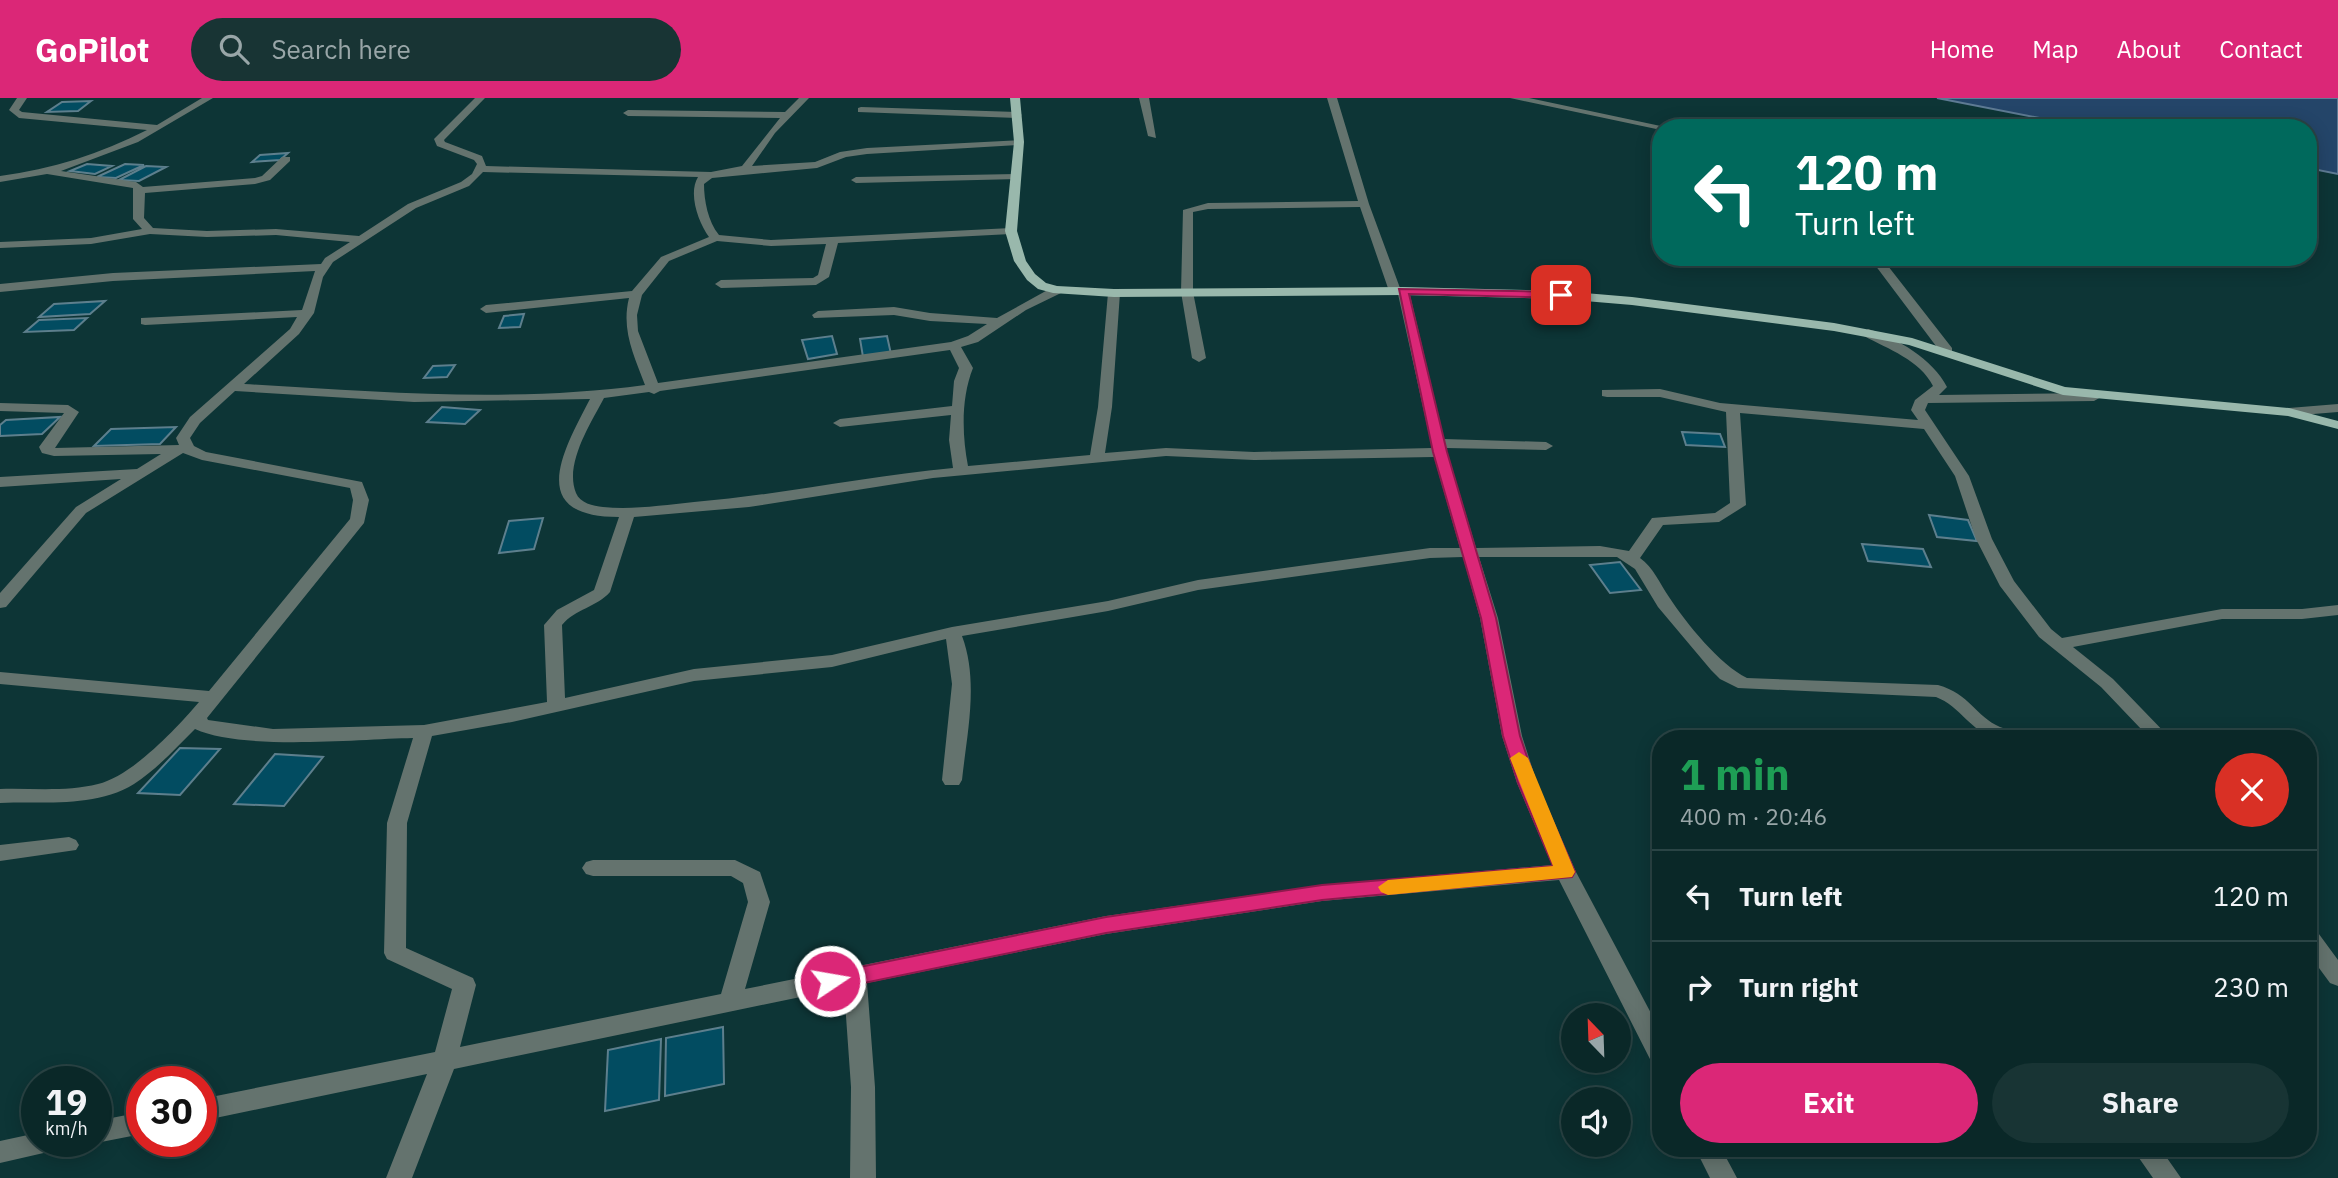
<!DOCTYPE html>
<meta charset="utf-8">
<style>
body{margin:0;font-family:"IBM Plex Sans",sans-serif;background:#183434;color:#f1f3f6;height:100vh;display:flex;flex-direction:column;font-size:26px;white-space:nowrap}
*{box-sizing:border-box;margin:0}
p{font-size:23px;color:#99a6a8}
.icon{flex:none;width:38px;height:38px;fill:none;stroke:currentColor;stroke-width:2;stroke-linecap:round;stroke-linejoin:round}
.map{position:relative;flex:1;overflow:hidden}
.drawer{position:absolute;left:1652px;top:632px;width:665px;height:427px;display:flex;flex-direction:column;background:#0a2828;border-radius:28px;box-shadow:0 4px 18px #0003,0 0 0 2px #2a4445}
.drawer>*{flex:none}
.banner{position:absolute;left:1652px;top:21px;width:665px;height:147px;border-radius:28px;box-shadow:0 4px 18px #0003,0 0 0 2px #2a4445;background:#00695c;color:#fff;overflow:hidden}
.needle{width:46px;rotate:337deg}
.fabs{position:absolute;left:1561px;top:905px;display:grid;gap:14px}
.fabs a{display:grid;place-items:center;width:70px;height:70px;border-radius:50%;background:#0a2828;box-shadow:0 4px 18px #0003,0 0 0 2px #2a4445;font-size:35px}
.speed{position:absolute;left:21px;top:968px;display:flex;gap:14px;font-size:35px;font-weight:700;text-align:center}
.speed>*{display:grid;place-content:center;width:91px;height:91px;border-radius:50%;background:#0a2828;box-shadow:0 4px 18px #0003,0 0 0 2px #2a4445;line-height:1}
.speed small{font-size:18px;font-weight:400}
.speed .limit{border:10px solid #d22;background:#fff;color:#111}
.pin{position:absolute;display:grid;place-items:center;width:60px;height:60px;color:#fff;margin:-30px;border-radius:14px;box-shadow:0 4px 10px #0006}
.me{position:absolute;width:77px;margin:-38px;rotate:78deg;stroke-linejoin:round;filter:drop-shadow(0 0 5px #0008)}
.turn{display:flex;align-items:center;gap:24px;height:147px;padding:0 28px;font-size:32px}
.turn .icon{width:91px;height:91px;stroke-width:2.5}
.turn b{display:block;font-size:49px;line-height:60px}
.round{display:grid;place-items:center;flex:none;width:74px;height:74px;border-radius:37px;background:#183434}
.summary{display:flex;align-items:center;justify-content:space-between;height:119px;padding:0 28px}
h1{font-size:42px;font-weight:700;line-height:52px;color:#1e9e55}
.primary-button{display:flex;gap:14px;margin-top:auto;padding:14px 28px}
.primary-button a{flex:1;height:80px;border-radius:42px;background:#db2777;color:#fff;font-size:28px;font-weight:700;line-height:80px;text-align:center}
.primary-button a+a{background:#183434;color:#f1f3f6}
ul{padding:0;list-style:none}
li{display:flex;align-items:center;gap:21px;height:91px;padding:0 28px;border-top:2px solid #2a4445}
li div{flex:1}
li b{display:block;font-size:26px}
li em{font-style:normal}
header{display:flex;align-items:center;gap:42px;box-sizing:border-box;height:98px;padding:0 35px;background:#db2777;color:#fff}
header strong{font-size:33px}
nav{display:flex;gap:38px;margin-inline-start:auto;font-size:24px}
.search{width:490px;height:63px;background:#183434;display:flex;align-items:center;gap:18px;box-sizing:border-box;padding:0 24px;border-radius:38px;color:#99a6a8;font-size:26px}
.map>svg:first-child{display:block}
.water{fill:#244569;stroke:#5e7b94;stroke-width:2}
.building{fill:#024c61;stroke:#5d7f8d;stroke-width:2}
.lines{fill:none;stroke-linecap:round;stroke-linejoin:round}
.minor{fill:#64736e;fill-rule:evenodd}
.major{fill:#99b8ac;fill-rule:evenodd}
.route{fill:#db2777;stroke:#8e194d;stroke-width:2}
.slow{fill:#f59e0b}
</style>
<header>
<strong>GoPilot</strong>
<div class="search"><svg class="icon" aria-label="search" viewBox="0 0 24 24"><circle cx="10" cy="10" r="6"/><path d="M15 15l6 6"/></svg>Search here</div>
<nav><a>Home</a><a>Map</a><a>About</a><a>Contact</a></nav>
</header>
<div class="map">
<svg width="2338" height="1080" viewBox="0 0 2338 1080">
<rect width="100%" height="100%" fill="#0d3536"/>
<path class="water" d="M1937,0H2338V76L2308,70V30H2091Z"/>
<path class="building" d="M91,3L78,13L47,14L62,4Z
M288,55L280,62L252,64L260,57Z
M87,66L112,68L95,76L70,73Z
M125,66L144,67L116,80L97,79Z
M146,68L166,69L139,83L119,82Z
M105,203L90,216L39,219L54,206Z
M524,216L520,229L499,230L504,218Z
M87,220L74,232L25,234L39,222Z
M832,238L837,256L808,261L802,242Z
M887,238L891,256L863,259L860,241Z
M455,267L447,279L424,280L433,268Z
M442,309L480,312L465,326L427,324Z
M60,319L42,336L0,338V327L6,322Z
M176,329L160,346L94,348L111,331Z
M1682,334L1720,336L1725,349L1686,347Z
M1929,417L1968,422L1977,443L1937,439Z
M543,420L534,451L499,455L509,423Z
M1862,446L1923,451L1931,469L1868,463Z
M1620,464L1641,492L1610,495L1590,467Z
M180,650L220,651L180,697L138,695Z
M275,656L323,659L284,708L234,706Z
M723,929L724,986L665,998L666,940Z
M661,941L659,1002L605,1013L608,952Z"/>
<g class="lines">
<path class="minor" d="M17,0H27L19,12L22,14L157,27L202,0H213L138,44L61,73L136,84L143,89L255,80L262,78L282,59H290V63L270,82L255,86L145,95L144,120L153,130L207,133L276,131L359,138L408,106L461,84L472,76L477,66L474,62L437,48L434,41L475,0H485L444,42L445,44L482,58L486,68L711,74L742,68L780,20L628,18L623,15L628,12L785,14L799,0H809L775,35L752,68L815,64L840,54L867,50L1022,42L1024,44L1019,47L867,56L846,59L817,70L712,80L704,86C704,102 708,124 719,137L771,142L1011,130L1017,133L1011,136L838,145L829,179L816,187L721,190L715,186L721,182L813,180L818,177L826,146L771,148L717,143L669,163L642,197L637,217L638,233L658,285L951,244L968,238L987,226L930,223L894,217L814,220L812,217L818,213L894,209L930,215L997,220L1053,189H1061V195L1026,212L978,244L961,249L973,270C961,300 962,337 968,368L1090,357L1098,309L1108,195L1114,191L1120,195L1112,309L1105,355L1166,350L1254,354L1432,350L1398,196L1389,193L1360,109L1208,111L1193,114V194L1206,260L1199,264L1192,260L1181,194L1183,112L1208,105L1358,103L1327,0H1337L1369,106L1400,190L1409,193L1444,341L1546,344L1553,348L1546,352L1446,350L1476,450L1600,448L1629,453L1652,420L1715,415L1730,405L1726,314L1660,299H1607L1602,298V292L1660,291L1720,305L1918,322L1911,312L1915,302L1933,288C1920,262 1888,251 1864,238L1862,235L1868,231C1897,240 1933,261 1947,289L1939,297L2094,295L2101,299L2094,303L1928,305L1925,312L1969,378L1992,441L2014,483L2051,531L2062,540L2222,511H2302L2338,507V517L2302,521H2222L2073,549L2113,581L2170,640H1996C1971,634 1960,608 1936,599L1738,590L1720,581L1711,572L1658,509L1635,471L1617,459H1479L1498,520L1522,638L1537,685L1576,774L1661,934V968L1652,965L1559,782L1322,803L1106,836L867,885L875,989L876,1080H850L851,989L844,890L454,971L412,1080H386L427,976L201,1023V1001L435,954L452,891L387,861L384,855L387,725L413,640C358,641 243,653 195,631C176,650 157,671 134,686C95,710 44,703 0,705V691C32,690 67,694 98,686C132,678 177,630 199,604L0,586V574L209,593L350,421L353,402L350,390L202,362L183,355L86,415L6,509L0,510V495L76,409L121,381L0,389V379L137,371L161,356L54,358L42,355L39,349L64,315L0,313V305L68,307L79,314L55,350L179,347L176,340L190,319L290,231L297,219L145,227L141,226V220L302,212L315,173L113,183L0,194V186L113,175L321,166L325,160L350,144L276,137L207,139L150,136L91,146L0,150V144L91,140L142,131L133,121V90L47,76L0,84V78C52,71 100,56 147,32L19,20L9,12ZM483,74L698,79C688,95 698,124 709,139L661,159L632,193L486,207L480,211L486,215L629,200C621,232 634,257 645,287C513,305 377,294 244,286L299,236L314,215L323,179L333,164L416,110L469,88ZM950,252L959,270L954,283L952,308L840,321L833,325L840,329L951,317L949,342L953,370C866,378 780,397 694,404C664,407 633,412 603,409C593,408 580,405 576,395C564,366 591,325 604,300L649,294L654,296L660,293ZM235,293L414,304L590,301C563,353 525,419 619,419L594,492L557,512L544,527L547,604L424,627L273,631L208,622L207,620L364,425L369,402L362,384L206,354L194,348L190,340L200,325ZM1740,315L1924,331L1955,378L1976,441L2000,488L2039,539L2101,589L2142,632C2111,632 2025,640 2000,629C1975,618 1970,596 1938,587L1747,580C1720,567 1686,525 1669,499C1660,486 1653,469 1640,460L1663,427L1719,424L1746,407ZM1166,358L1254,362L1434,359L1460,450H1430L1198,482L1108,503L952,529L832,557L694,571L565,600L562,527C575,511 597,509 610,494L634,419L749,409L933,380ZM1463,459L1480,520L1502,638L1517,685L1552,767L1322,787L1106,818L745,891L770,804L760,774L735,762H593L586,764L582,770L586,776L593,778H731L743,785L748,804L721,896L460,949L476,887L473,880L406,850L407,725L432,638L512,624L694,583L832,569L946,541L952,586L942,682L945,687H959L962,682C967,635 979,583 962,538L1108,513L1198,492L1430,460Z
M1139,0H1149L1156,40L1148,38Z
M1510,0H1529L1670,30L1661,32Z
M861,9L1017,14L1022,17L1017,20L858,14V10Z
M1016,76L1021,79L1020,81L856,85L851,82L856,79Z
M1869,159H1881L1952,250V256H1942Z
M2338,306V314L2289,318L2282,314L2289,310Z
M69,739L76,742L79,747L76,752L0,763V747Z
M2308,829L2316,832L2338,862V888L2330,885L2308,855Z
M142,1014V1036L96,1045L90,1043H96V1023Z
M37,1035V1043H65L61,1051L0,1065V1043Z
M1695,1050H1721L1737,1080H1710Z
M2132,1050H2160L2181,1080H2153Z"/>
<path class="major" d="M1010,0H1020L1024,44L1017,133L1026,163L1035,176L1046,185L1057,188L1114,191L1403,189L1561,193L1632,199L1834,225L1912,240L2065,289L2289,310L2338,323V331L2288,318L2063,297L1909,247L1834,233L1632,207L1561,201L1403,197L1114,199L1053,195L1038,191L1027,182L1014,163L1005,133L1014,44Z"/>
</g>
<path class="route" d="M1399,191L1561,194L1567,197L1561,200L1409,196L1447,354L1496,520L1520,638L1536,685L1575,774L1572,779L1322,802L1106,835L830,892L822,889L819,883L822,877L830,875L1106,819L1322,787L1553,768L1518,685L1503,638L1481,520L1433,354Z"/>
<path class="slow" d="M1519,654L1528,660L1575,774L1572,779L1388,797L1381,794L1378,789L1388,782L1553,768L1510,660Z"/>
</svg>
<div class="fabs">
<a><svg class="needle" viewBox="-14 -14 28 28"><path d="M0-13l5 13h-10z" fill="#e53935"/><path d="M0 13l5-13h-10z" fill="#99a6a8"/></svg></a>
<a><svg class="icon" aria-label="sound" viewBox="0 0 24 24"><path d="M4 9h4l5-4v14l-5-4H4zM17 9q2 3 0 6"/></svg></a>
</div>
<div class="speed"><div>19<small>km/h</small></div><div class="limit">30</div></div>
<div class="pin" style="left:1561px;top:197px;background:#d93025"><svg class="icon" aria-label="arrive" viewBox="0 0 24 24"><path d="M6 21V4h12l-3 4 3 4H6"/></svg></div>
<svg class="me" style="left:830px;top:883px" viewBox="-20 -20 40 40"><circle r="17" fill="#db2777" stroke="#fff" stroke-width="3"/><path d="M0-11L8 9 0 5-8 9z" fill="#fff"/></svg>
<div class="banner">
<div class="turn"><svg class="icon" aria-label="left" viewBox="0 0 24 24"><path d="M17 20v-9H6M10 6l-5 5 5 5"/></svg><div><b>120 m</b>Turn left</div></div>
</div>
<section class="drawer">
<div class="summary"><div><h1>1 min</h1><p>400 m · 20:46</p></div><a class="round" style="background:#d93025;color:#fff"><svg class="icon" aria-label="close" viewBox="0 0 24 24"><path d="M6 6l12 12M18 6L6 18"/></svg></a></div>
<ul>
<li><svg class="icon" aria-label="left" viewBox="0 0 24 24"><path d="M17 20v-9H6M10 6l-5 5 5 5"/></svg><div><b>Turn left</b></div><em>120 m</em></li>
<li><svg class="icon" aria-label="right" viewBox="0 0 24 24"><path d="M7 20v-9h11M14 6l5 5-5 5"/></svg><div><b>Turn right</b></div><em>230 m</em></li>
</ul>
<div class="primary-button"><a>Exit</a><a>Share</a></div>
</section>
</div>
